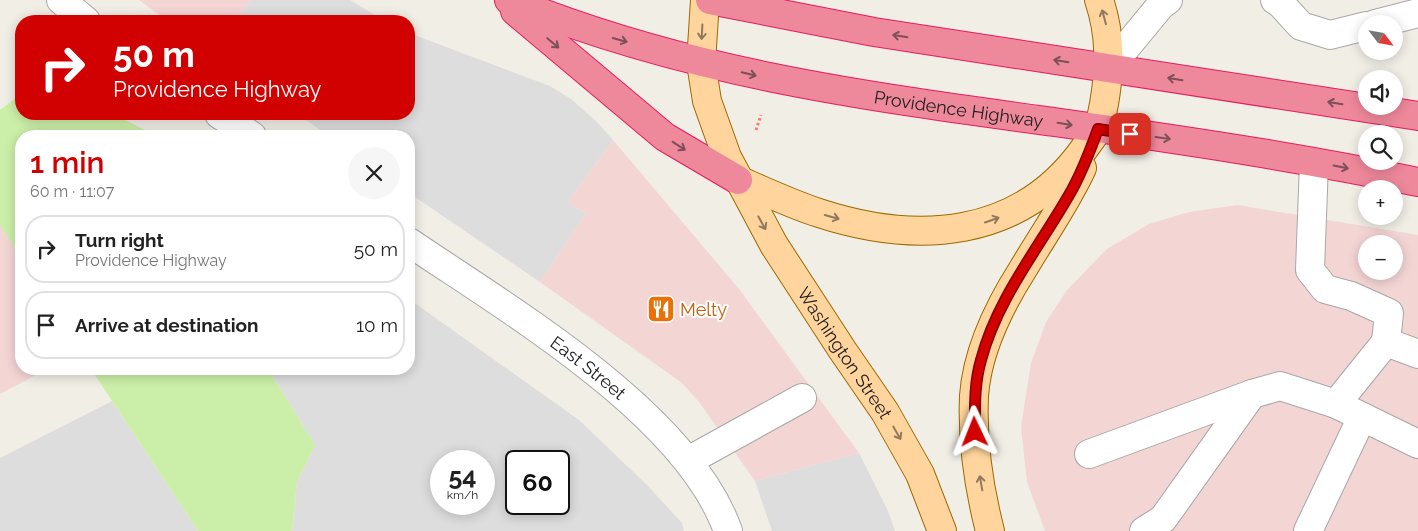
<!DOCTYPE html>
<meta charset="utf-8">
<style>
body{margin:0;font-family:Raleway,sans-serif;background:#f6f6f6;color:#222;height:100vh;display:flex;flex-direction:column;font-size:19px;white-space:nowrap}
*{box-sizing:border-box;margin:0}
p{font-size:16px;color:#767676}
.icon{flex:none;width:28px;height:28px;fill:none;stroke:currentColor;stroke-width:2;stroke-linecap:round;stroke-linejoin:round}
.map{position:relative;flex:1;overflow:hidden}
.sheet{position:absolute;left:15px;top:130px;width:400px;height:245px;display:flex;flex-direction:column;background:#fff;border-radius:20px;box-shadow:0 2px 12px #0003}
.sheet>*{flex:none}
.hud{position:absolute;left:15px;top:15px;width:400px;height:105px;border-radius:20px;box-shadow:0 2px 12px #0003;background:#d00100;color:#fff;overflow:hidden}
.needle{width:32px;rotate:121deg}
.fabs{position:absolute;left:1358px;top:15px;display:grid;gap:10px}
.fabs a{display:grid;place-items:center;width:45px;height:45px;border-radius:50%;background:#fff;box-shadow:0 2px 12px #0003;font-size:25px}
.speed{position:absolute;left:430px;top:450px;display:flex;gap:10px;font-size:25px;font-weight:700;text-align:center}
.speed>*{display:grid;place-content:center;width:65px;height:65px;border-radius:50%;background:#fff;box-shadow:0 2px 12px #0003;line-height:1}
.speed small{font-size:12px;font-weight:400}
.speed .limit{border:2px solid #111;border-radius:8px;background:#fff;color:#111}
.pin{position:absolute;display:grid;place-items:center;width:42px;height:42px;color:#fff;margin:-21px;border-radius:10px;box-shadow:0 2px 8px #0006}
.me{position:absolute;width:55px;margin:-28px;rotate:358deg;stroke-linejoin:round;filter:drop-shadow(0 0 4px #0008)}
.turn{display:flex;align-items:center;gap:18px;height:105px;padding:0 15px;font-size:22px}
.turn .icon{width:65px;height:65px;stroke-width:2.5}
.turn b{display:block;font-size:35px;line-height:42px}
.round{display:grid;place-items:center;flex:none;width:52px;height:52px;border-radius:26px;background:#f6f6f6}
.overview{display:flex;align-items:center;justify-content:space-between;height:85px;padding:0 15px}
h1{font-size:30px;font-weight:600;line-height:38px;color:#d00100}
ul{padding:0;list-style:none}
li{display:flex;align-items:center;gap:15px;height:68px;margin:0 10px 8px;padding:0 5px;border:2px solid #e0e0e0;border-radius:20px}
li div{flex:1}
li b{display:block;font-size:19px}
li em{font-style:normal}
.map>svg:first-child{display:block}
.residential{fill:#dedddd;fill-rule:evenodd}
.commercial{fill:#f3d5d4;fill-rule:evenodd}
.grass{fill:#cbefa8}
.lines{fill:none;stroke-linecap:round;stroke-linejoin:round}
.minor-casing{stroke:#a7a7a7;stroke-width:30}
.major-casing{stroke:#9c6900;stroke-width:30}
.highway-casing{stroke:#e91960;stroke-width:30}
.path{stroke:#ff7969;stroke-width:3;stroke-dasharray:2.5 2.5;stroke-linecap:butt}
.minor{stroke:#fff;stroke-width:28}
.major{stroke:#ffd59d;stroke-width:28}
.highway{stroke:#ee889b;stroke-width:28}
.oneway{stroke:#907a5e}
.oneway2{stroke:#7d4f57}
.route-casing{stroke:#870100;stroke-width:12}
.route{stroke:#d00100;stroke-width:9}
.labels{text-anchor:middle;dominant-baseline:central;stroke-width:4;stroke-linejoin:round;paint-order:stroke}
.street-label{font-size:18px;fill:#202020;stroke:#fff}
.food-label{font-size:18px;fill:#c56008;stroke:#fff;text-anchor:start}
</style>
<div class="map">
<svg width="1418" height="531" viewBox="0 0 1418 531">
<rect width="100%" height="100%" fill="#f1eee6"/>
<path class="residential" d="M251,0H350L385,21H234Z
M409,33L550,86L571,99L596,121L613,140L567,203L586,213L540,282L409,193V136H329L297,114H409Z
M409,299L579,420L647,485L682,523L684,531H292L297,482L315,445L268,369H409ZM441,461H484V504H441ZM516,461H559V504H516Z
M112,401L198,531H0V458Z
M859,453L888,511L895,531H772L755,481Z"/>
<path class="commercial" d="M139,0H251L234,21H168Z
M613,140L739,289L859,453L755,481L699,402L682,383L540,282L586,213L567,203Z
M1237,205L1418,235V531H1045L1027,482L1021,427L1031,363L1046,322L1067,290L1107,249L1149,224L1189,212ZM1366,244H1394V271H1366Z
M0,225L21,258V369H47L0,394Z"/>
<path class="grass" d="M21,94V114H113L157,136H21V258L0,225V110Z
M91,369H268L315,445L297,482L292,531H198Z"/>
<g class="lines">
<g class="minor-casing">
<g id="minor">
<path d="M61,0L86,21"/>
<path d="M1275,0L1281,4L1301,26L1330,35L1366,26"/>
<path d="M1375,24L1418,13"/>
<path d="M1109,68L1161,5L1168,0"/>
<path d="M219,114L252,136"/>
<path d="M1314,163L1310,270L1325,289L1351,296L1389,313L1386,342L1418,354"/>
<path id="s1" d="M409,242C509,310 687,414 728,531"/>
<path d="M1336,404L1386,342"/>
<path d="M1089,454L1252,394"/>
<path d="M688,461L802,398"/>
<path d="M1144,531L1163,519L1252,394L1280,386L1336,404L1418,444"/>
<path d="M1308,531L1362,417"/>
</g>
</g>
<g class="major-casing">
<g id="major">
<path id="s2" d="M705,0L701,63L707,101L727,157L774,245L843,351L885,412L920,474L942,531"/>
<path d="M738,180C764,191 791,204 819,213C917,245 1020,239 1084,149C1088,143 1094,136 1097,130C1101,123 1102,113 1104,104C1110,69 1111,35 1099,0"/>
<path d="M990,531C979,488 972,440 974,396C977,352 1000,305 1023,269C1043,235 1066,203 1082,168"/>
</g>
</g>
<g class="highway-casing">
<g id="highway">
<path id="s3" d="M509,0C688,73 864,96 1054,122C1176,139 1298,157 1418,182"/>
<path d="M710,0L874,32L1418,116"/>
<path d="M515,11L665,137L738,180"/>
</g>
</g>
<path class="path" d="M756,130L761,115"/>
<use href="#minor" class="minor"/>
<use href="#major" class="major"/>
<use href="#highway" class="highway"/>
</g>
<defs><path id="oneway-shaft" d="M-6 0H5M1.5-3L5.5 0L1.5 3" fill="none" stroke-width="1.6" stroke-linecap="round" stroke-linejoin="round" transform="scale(1.25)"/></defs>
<g class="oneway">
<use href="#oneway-shaft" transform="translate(1104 17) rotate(-105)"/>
<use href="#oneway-shaft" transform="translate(702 32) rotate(93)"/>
<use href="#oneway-shaft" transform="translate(832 217) rotate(16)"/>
<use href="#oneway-shaft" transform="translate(992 220) rotate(-19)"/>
<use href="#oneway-shaft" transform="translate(762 223) rotate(61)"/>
<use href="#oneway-shaft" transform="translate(897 433) rotate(60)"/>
<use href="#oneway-shaft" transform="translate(981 483) rotate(-100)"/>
</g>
<g class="oneway2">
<use href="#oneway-shaft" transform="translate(900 36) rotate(-171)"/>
<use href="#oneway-shaft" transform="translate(620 40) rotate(16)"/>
<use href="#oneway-shaft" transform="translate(553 43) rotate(40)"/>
<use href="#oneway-shaft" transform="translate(1061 61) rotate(-171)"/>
<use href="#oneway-shaft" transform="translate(749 74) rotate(13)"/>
<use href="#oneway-shaft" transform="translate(1175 79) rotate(-171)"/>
<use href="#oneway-shaft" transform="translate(1335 103) rotate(-171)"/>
<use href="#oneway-shaft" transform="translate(1065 124) rotate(9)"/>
<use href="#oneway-shaft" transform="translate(1163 138) rotate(8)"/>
<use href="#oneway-shaft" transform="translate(679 146) rotate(33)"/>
<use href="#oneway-shaft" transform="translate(1341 167) rotate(11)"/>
</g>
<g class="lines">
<g class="route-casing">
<path id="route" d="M975,432C975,407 974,384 981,360C997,299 1038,249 1069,195C1081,175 1090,151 1098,129L1130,134"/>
</g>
<use href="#route" class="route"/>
</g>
<defs>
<g id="restaurant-square" transform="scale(1.4375)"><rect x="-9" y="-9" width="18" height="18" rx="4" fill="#e8710a" stroke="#fff"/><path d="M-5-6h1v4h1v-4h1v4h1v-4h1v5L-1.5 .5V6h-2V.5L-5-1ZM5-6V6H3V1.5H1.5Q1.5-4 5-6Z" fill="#fff"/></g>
</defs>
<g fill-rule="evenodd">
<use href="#restaurant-square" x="661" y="309"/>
</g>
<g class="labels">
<g class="street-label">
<text stroke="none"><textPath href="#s3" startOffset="464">Providence Highway</textPath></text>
<text stroke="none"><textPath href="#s2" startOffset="390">Washington Street</textPath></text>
<text stroke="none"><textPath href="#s1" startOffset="219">East Street</textPath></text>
</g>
<g class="food-label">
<text x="680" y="309">Melty</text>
</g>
</g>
</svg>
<div class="fabs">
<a><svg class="needle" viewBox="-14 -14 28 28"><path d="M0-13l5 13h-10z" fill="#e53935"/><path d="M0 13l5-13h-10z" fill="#767676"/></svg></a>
<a><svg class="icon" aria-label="sound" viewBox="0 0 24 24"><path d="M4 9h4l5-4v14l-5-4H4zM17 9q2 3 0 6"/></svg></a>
<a><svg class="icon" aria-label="search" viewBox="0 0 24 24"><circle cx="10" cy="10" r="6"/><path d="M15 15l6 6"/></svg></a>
<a>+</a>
<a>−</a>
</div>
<div class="speed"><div>54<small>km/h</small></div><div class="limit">60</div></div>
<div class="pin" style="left:1130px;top:134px;background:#d93025"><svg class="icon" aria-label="arrive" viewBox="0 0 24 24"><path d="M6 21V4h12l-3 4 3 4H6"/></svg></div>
<svg class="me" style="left:975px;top:432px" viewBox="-20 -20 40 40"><path d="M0-17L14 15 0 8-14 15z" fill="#d00100" stroke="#fff" stroke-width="4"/></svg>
<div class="hud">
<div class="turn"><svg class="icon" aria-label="right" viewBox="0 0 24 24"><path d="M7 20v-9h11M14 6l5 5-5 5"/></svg><div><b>50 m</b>Providence Highway</div></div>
</div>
<section class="sheet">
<div class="overview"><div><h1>1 min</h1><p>60 m · 11:07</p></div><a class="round"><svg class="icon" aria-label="close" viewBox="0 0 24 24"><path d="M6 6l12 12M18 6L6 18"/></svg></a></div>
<ul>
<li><svg class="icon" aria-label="right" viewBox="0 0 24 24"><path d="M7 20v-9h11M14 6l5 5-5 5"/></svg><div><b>Turn right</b><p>Providence Highway</p></div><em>50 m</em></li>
<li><svg class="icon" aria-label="arrive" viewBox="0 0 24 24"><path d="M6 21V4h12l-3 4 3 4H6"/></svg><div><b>Arrive at destination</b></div><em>10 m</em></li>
</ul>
</section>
</div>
